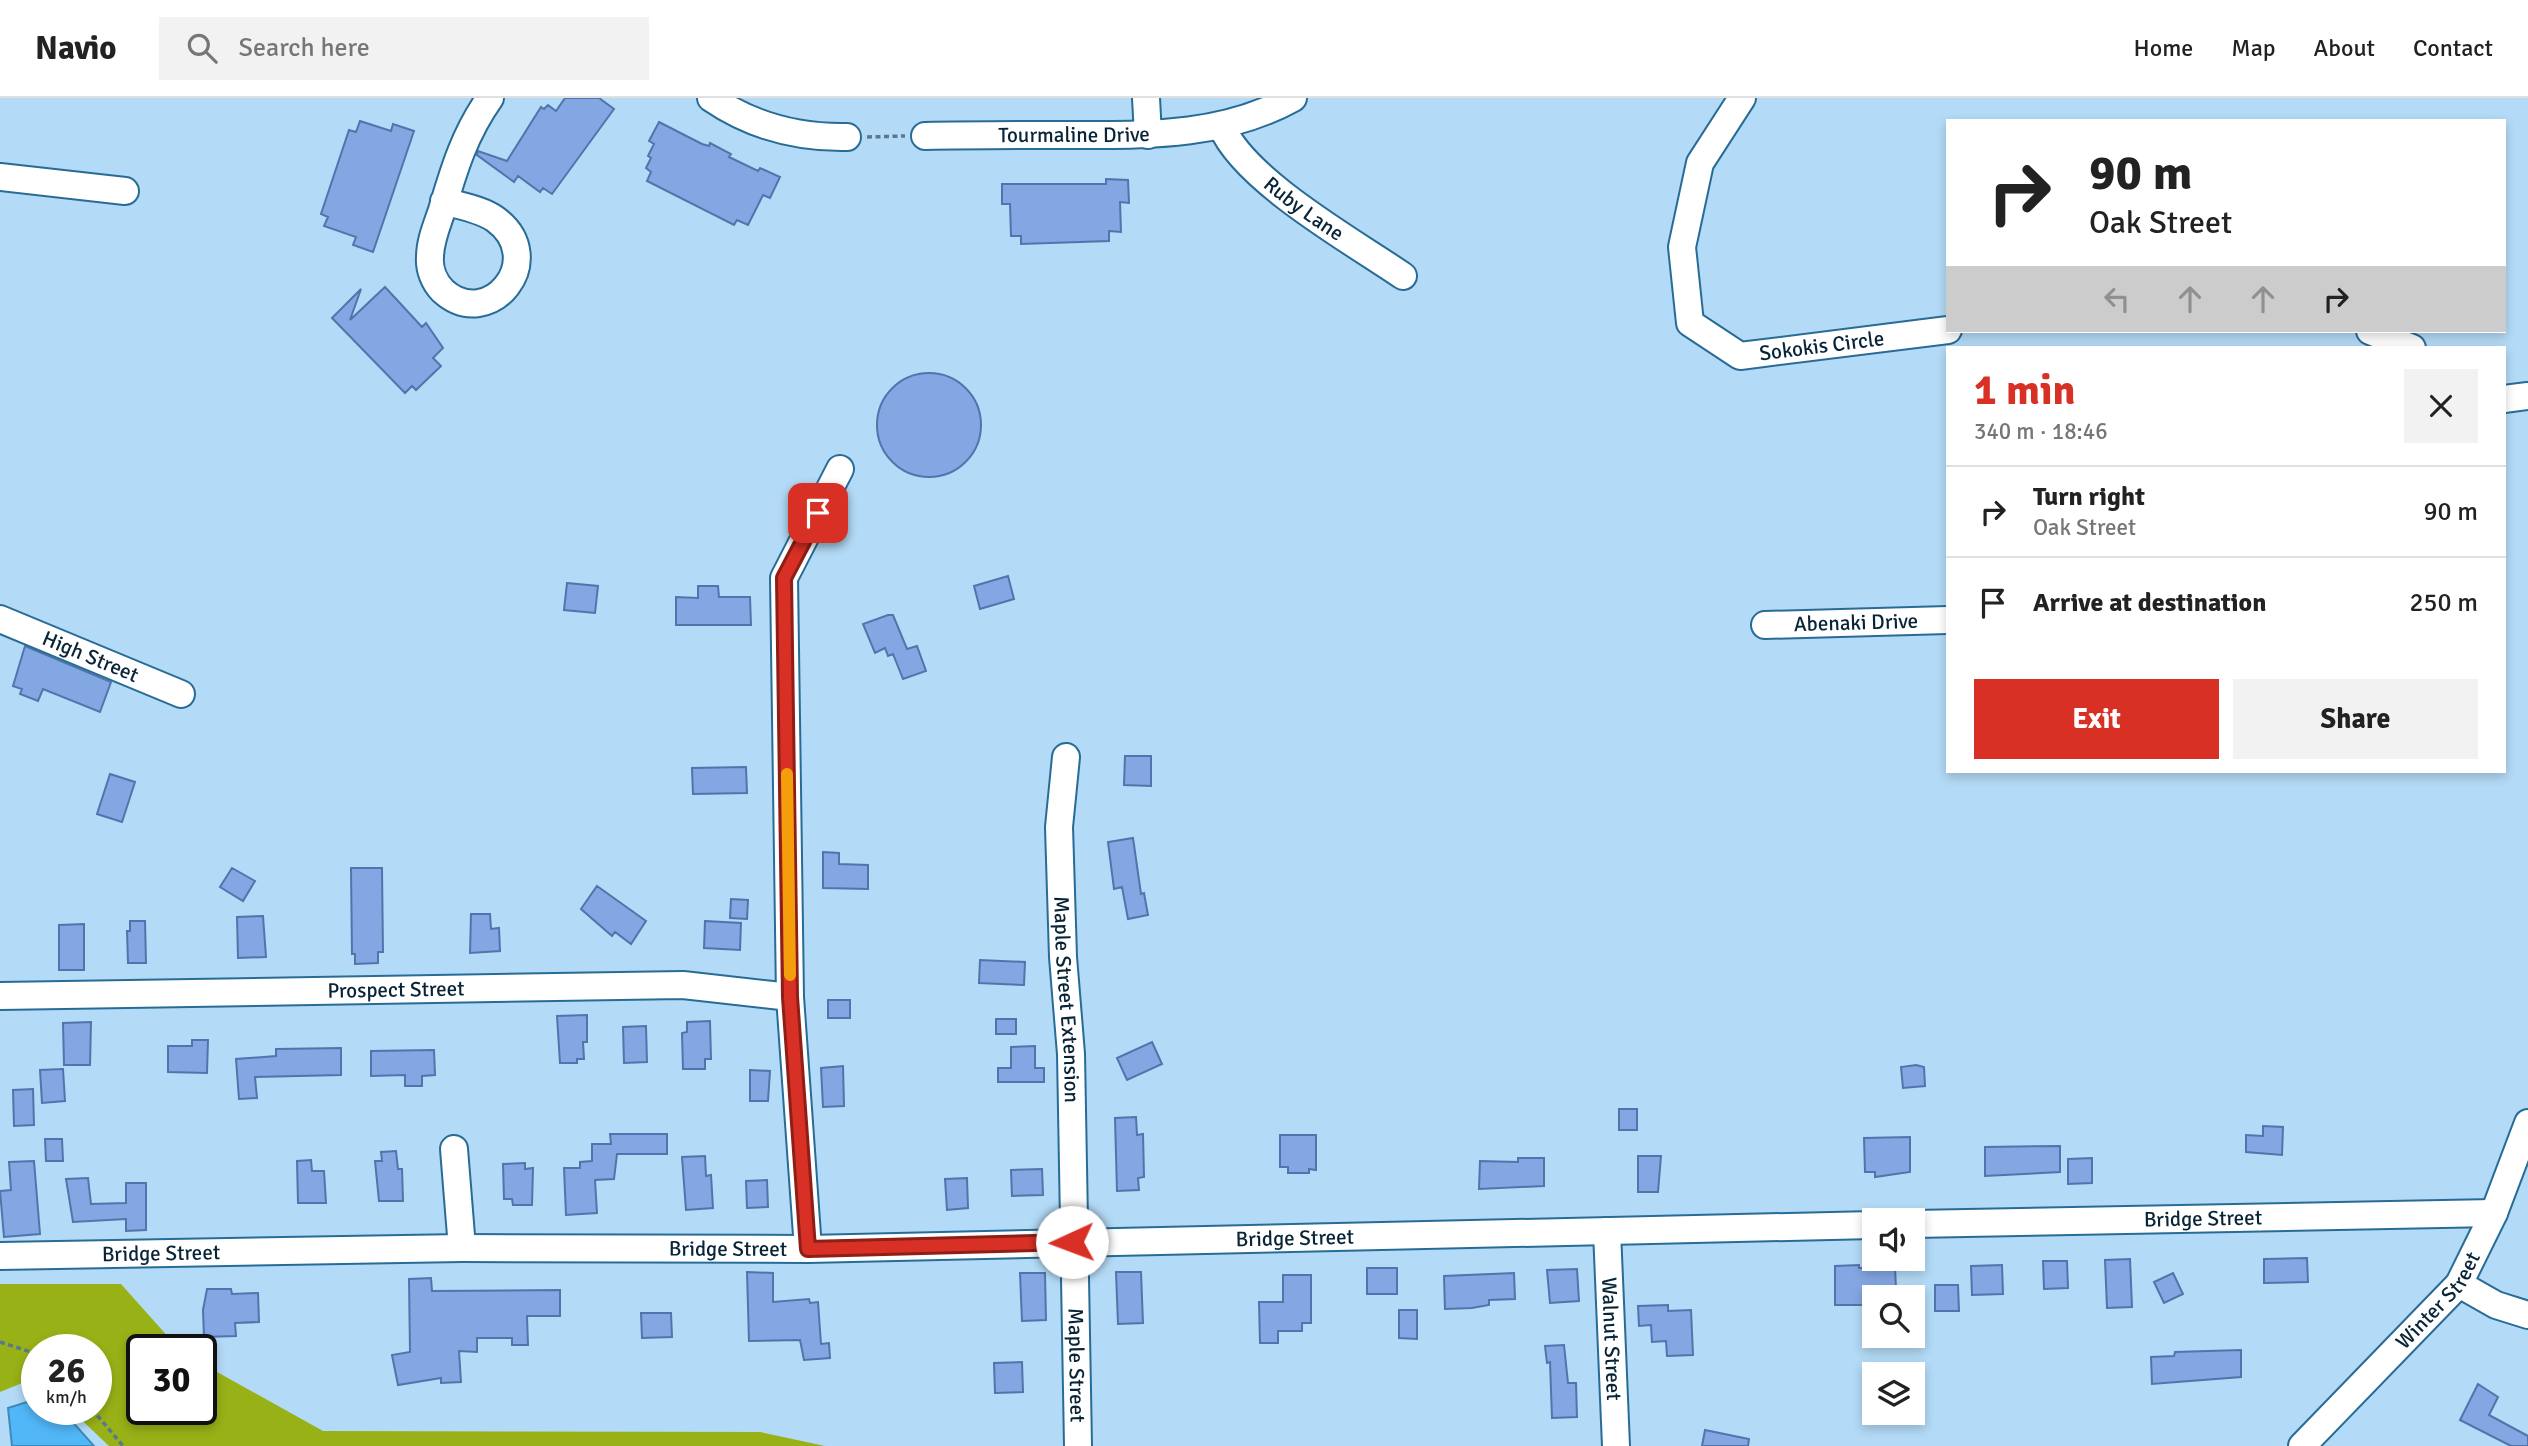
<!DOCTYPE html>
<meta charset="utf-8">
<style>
body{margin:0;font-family:Signika,sans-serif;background:#f2f2f2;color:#222;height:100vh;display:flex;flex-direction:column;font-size:26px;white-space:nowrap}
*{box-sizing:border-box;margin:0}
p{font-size:23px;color:#767676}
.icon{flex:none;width:38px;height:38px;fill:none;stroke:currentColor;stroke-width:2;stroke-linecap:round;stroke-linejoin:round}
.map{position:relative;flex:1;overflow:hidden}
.side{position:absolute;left:1946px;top:248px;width:560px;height:427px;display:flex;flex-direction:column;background:#fff;border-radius:0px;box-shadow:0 4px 10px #0003}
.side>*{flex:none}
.hud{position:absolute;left:1946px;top:21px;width:560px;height:214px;border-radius:0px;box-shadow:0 4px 10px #0003;background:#fff;color:#222;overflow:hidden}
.tools{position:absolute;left:1862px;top:1110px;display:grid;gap:14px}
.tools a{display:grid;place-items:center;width:63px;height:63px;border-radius:0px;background:#fff;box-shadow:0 4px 10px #0003;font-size:35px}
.speed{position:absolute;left:21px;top:1236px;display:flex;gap:14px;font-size:35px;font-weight:700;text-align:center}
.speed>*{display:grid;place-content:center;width:91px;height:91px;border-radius:50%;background:#fff;box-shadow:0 4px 10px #0003;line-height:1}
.speed small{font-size:18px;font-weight:400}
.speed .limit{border:4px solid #111;border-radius:10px;background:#fff;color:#111}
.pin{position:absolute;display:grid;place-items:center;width:60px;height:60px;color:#fff;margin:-30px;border-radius:14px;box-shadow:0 4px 10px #0006}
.me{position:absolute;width:77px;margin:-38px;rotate:268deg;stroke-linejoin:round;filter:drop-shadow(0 0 5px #0008)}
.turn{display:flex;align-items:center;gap:24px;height:147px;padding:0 28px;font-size:32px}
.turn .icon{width:91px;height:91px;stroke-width:2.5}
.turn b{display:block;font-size:49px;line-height:60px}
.lanes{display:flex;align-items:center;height:66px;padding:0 28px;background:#0003;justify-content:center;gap:35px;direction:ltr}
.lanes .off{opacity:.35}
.round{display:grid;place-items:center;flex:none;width:74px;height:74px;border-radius:0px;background:#f2f2f2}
.overview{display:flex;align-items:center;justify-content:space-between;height:119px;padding:0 28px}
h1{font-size:42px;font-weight:800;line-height:52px;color:#d93025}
.button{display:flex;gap:14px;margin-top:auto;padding:14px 28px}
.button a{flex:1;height:80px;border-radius:0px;background:#d93025;color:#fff;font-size:28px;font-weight:800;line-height:80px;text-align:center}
.button a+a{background:#f2f2f2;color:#222}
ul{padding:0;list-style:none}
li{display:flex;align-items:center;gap:21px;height:91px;padding:0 28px;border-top:2px solid #e0e0e0}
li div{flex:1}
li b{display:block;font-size:26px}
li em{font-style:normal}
header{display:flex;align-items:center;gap:42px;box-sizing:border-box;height:98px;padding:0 35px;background:#fff;border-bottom:2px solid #e0e0e0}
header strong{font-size:33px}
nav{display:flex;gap:38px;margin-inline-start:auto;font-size:24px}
.search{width:490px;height:63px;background:#f2f2f2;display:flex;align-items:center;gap:18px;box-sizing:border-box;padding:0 24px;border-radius:0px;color:#767676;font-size:26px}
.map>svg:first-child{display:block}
.green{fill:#98b117}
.water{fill:#51b7f7;stroke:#3b8bbd;stroke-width:2}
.building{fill:#83a7e2;stroke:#5274ac;stroke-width:2}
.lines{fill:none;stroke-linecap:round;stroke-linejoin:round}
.minor-casing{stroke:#286c96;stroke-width:30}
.path{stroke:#587990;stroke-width:3.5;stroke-dasharray:5 3.5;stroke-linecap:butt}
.minor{stroke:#fff;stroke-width:26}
.route-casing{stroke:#8d1f18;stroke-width:18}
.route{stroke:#d93025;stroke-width:12}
.slow{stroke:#f59e0b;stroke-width:12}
.labels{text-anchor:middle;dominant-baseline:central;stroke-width:6;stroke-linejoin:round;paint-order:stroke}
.street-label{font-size:21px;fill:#082436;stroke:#cbe5f8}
</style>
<header>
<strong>Navio</strong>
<div class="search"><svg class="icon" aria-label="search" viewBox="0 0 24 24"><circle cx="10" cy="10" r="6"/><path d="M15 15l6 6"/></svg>Search here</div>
<nav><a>Home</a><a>Map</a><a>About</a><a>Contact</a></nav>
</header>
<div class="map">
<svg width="2528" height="1348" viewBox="0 0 2528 1348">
<rect width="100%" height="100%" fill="#b3daf6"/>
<path class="green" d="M0,1186H121L179,1251H142V1311H201V1265L323,1333L760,1334L825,1348H109L70,1311H96V1251H37V1279L0,1294Z"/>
<path class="water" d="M27,1304L37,1305V1311H61L94,1348H12L8,1310Z"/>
<path class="building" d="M565,0H599L614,11L552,96L543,90L540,94L518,78L514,84L477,57L478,53L507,63L541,9L544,11L548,7L556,13Z
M360,23L391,33L393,26L414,33L373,154L353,147L356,139L324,128L328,119L321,116L349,32L356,34Z
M659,24L702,46L709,48L710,45L731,56L729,59L758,73L760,70L780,79L770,100L763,97L748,127L737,122L734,127L647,83L651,74L646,70L651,60L648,58L654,46L649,43Z
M1106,81L1128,82L1129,105L1120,104L1121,134L1109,133V143L1021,146V138H1011L1010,106H1002V86H1106Z
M385,189L422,229L426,225L443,250L433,260L441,268L416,292L412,288L405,295L332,220L361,191L350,222Z
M877 327a52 52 0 1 1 104 0a52 52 0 1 1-104 0Z
M1008,478L1014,501L980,511L974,488Z
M567,485L598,488L595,515L564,512Z
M698,488H718L719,499H750L751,527H676V499L698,500Z
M888,517H893L907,551L917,548L926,573L903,581L893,556L888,558L885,550L875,555L863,526Z
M25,548L111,584L100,614L43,591L38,603L20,596L22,591L13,588Z
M1125,658H1151V688L1124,687Z
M746,669L747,695L693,696L692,670Z
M110,676L135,684L122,724L97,716Z
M1133,740L1141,796L1144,795L1148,817L1128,821L1122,789L1114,791L1108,744Z
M823,754L839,755V766L868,767V791L823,790Z
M232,770L255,783L243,803L220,789Z
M351,770H382L383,854H378V865L355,866V856H352Z
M597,788L646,823L631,846L615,834L612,838L581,811Z
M731,801L748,802L747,821L730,820Z
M471,816H490L491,831L499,830L500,853L470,855Z
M263,818L266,859L238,860L237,819Z
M130,823H145L146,865H128L127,833H130Z
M705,823L741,825L740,852L704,850Z
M84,826V872H59V827Z
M980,862L1025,864L1024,887L979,885Z
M828,902H850V920H828Z
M587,917V944H583L584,961H577V965H560L557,918Z
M996,921H1016V936H996Z
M710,923L711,961H705V971H683L682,935L687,934V924Z
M91,924L90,967H64L63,925Z
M646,928L647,964L624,965L623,929Z
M192,942H208L207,975L168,974V948H192Z
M1152,944L1162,966L1127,982L1117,960Z
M1035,948V970H1044V984H998V970H1011V949Z
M341,950V977L255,979L257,1000L239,1001L236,961L276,958V951Z
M434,952L435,977L422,978V988H405V977L371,978V953Z
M1916,967L1924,969L1925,988L1903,990L1901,969Z
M843,968L844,1008L823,1009L821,970Z
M63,971L65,1003L42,1005L40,972Z
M750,972L770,973L768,1003H750Z
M33,991L34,1027L14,1028L13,992Z
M1619,1011H1637V1032H1619Z
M1136,1019L1137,1037L1143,1036L1144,1079L1138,1080L1139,1092L1117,1093L1115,1020Z
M2263,1028L2283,1029L2282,1057L2246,1054V1037L2263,1038Z
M610,1036H667V1056H617L614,1081L595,1082L597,1115L566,1117L564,1070H580V1064L592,1063V1046H611Z
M1280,1037H1316V1072L1309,1071V1075H1288V1069H1280Z
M1910,1039V1074L1875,1079V1074H1865L1864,1040Z
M45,1041H62L63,1063H46Z
M2060,1048V1074L1985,1078V1049Z
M396,1053L398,1071H402L403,1103H379L375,1063H382L381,1054Z
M705,1058L706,1078L711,1077L713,1110L686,1112L682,1059Z
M1638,1058H1661L1658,1094H1638Z
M1518,1060H1544V1088L1479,1091L1480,1063L1518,1064Z
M2092,1060V1085L2068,1086V1061Z
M311,1062L312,1073H324L326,1105H298L297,1063Z
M34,1063L40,1136L4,1139L0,1093L11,1092L9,1064Z
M525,1065V1071L533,1070L532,1107H513L512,1101H504L503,1066Z
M1042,1071L1043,1097L1012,1098L1011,1072Z
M88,1080L91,1106L126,1105V1085H146V1132L126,1133V1121L73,1124L66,1081Z
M967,1080L968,1110L947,1112L945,1081Z
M767,1082L768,1109L747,1110L746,1083Z
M2307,1160L2308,1184L2264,1185V1161Z
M2130,1161L2132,1209L2107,1210L2105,1162Z
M2043,1163H2067L2068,1190L2044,1191Z
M1859,1167V1170L1895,1169L1896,1191H1870V1207H1835V1168Z
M2002,1167L2003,1196L1972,1197L1971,1168Z
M1367,1170H1397V1196H1367Z
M1577,1171L1579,1203L1550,1205L1547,1172Z
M747,1174L773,1175V1204L809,1201L810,1205L818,1204L821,1246L829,1245L830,1260L804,1262L800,1242L749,1243Z
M1116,1174H1141L1143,1225L1118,1226Z
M1020,1175H1045L1046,1222L1022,1223Z
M1514,1175L1515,1201L1489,1202V1207L1472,1210L1445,1211L1444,1178Z
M2173,1175L2183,1196L2164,1205L2154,1184Z
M1283,1177H1311V1225H1302V1233H1278V1245H1260L1259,1204H1283Z
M431,1180L432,1193L560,1192V1218H527L528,1247H512V1240H477V1254L459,1253L461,1284L441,1285V1280L398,1287L392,1257L410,1254L409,1181Z
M1935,1187H1958L1959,1213H1935Z
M207,1191H231L232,1196L258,1195L259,1224L235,1225L236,1238L204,1239L203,1212Z
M1668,1207V1213L1691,1212L1693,1257L1667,1258L1666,1243L1652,1244L1651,1227L1639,1228L1638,1208Z
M1399,1212H1417V1241L1399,1240Z
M641,1215H671L672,1239L642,1240Z
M1564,1247L1568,1285H1576L1577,1319L1552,1320L1550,1264L1547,1265L1545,1248Z
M2241,1252V1279L2152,1286L2151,1259L2174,1258L2175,1254Z
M1022,1264L1023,1294L995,1295L994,1265Z
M2478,1286L2498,1299L2489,1317L2528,1338V1348H2511L2460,1322Z
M1705,1332L1749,1341L1748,1348H1702Z"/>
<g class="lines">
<g class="minor-casing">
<g id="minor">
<path d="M711,0C752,28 798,40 847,39"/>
<path d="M1146,0L1148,37"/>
<path id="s1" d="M1742,0L1700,65L1682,149L1690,225L1740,258L1948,232"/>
<path id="s2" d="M1222,29C1245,83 1352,143 1403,178"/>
<path id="s3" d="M925,38C975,37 1025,37 1074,37C1151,37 1224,38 1293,0"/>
<path d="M0,79L125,93"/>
<path d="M444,103C460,108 481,111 495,121C550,161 489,235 443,193C434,184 429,171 430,159C430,143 437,127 442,112C454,71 465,35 490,0"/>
<path d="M2370,233L2412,250"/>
<path d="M2504,301L2528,298"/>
<path id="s4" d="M0,521L181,596"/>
<path id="s5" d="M1765,527L1948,522"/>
<path id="s6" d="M1066,659L1059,729L1063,859L1071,956L1078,1348"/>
<path id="s7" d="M0,898L683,887L790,899"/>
<path d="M454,1051L462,1150"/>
<path id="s8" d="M1913,1126L2494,1115"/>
<path id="s9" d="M1607,1133L1616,1348"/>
<path d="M808,1151L790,899L784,480L840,371"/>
<path id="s10" d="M0,1158L462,1150L808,1151L1874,1127"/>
<path d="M2459,1186L2496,1207L2528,1217"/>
<path id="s11" d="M2302,1348L2459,1186L2494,1115L2528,1025"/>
</g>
</g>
<path class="path" d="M867,39L905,38
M0,1244L37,1256
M92,1311L123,1348"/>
<use href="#minor" class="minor"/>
</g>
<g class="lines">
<g class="route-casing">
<path id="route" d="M818,415L784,480L790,899L808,1151L1072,1144"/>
</g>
<use href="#route" class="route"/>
<path class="slow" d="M787,676L790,877"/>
</g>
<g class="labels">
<g class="street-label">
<text stroke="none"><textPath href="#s3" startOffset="149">Tourmaline Drive</textPath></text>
<text stroke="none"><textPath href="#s2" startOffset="117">Ruby Lane</textPath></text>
<text stroke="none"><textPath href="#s1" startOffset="382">Sokokis Circle</textPath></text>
<text stroke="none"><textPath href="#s5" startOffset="91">Abenaki Drive</textPath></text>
<text stroke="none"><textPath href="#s4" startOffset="98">High Street</textPath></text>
<text stroke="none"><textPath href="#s7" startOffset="396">Prospect Street</textPath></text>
<text stroke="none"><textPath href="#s6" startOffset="243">Maple Street Extension</textPath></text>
<text stroke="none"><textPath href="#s8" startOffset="290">Bridge Street</textPath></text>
<text stroke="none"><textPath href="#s10" startOffset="1295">Bridge Street</textPath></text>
<text stroke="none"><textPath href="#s10" startOffset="728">Bridge Street</textPath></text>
<text stroke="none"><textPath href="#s10" startOffset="161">Bridge Street</textPath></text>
<text stroke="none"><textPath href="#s11" startOffset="200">Winter Street</textPath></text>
<text stroke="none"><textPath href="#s9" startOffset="108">Walnut Street</textPath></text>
<text stroke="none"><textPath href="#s6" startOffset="609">Maple Street</textPath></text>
</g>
</g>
</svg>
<div class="tools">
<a><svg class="icon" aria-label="sound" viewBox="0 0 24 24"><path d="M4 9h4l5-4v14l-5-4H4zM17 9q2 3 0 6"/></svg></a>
<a><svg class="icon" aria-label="search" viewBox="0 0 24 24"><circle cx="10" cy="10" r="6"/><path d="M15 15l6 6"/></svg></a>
<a><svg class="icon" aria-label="layers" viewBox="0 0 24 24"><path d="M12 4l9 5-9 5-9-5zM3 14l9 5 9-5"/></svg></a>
</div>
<div class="speed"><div>26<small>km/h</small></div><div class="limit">30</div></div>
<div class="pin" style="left:818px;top:415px;background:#d93025"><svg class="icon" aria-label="arrive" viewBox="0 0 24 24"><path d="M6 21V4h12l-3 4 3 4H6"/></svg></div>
<svg class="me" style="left:1072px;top:1144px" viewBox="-20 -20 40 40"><circle r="19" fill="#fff"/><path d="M0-13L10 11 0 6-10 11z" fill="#d93025"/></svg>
<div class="hud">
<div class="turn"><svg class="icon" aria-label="right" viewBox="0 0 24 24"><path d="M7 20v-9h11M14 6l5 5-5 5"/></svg><div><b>90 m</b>Oak Street</div></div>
<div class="lanes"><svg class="icon off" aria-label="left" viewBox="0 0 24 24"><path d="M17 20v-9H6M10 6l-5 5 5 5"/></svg><svg class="icon off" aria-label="ahead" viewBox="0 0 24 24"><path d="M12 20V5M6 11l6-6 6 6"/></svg><svg class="icon off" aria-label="ahead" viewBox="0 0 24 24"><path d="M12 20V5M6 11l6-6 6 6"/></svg><svg class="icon" aria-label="right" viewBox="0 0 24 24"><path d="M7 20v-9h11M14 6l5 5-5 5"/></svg></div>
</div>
<section class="side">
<div class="overview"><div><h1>1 min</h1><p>340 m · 18:46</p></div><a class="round"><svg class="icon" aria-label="close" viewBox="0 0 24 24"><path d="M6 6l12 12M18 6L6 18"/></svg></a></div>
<ul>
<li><svg class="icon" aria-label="right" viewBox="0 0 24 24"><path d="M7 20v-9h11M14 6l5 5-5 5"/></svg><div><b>Turn right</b><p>Oak Street</p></div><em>90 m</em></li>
<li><svg class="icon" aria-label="arrive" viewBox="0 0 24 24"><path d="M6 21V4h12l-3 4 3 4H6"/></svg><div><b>Arrive at destination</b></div><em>250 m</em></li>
</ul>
<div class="button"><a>Exit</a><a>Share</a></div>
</section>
</div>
